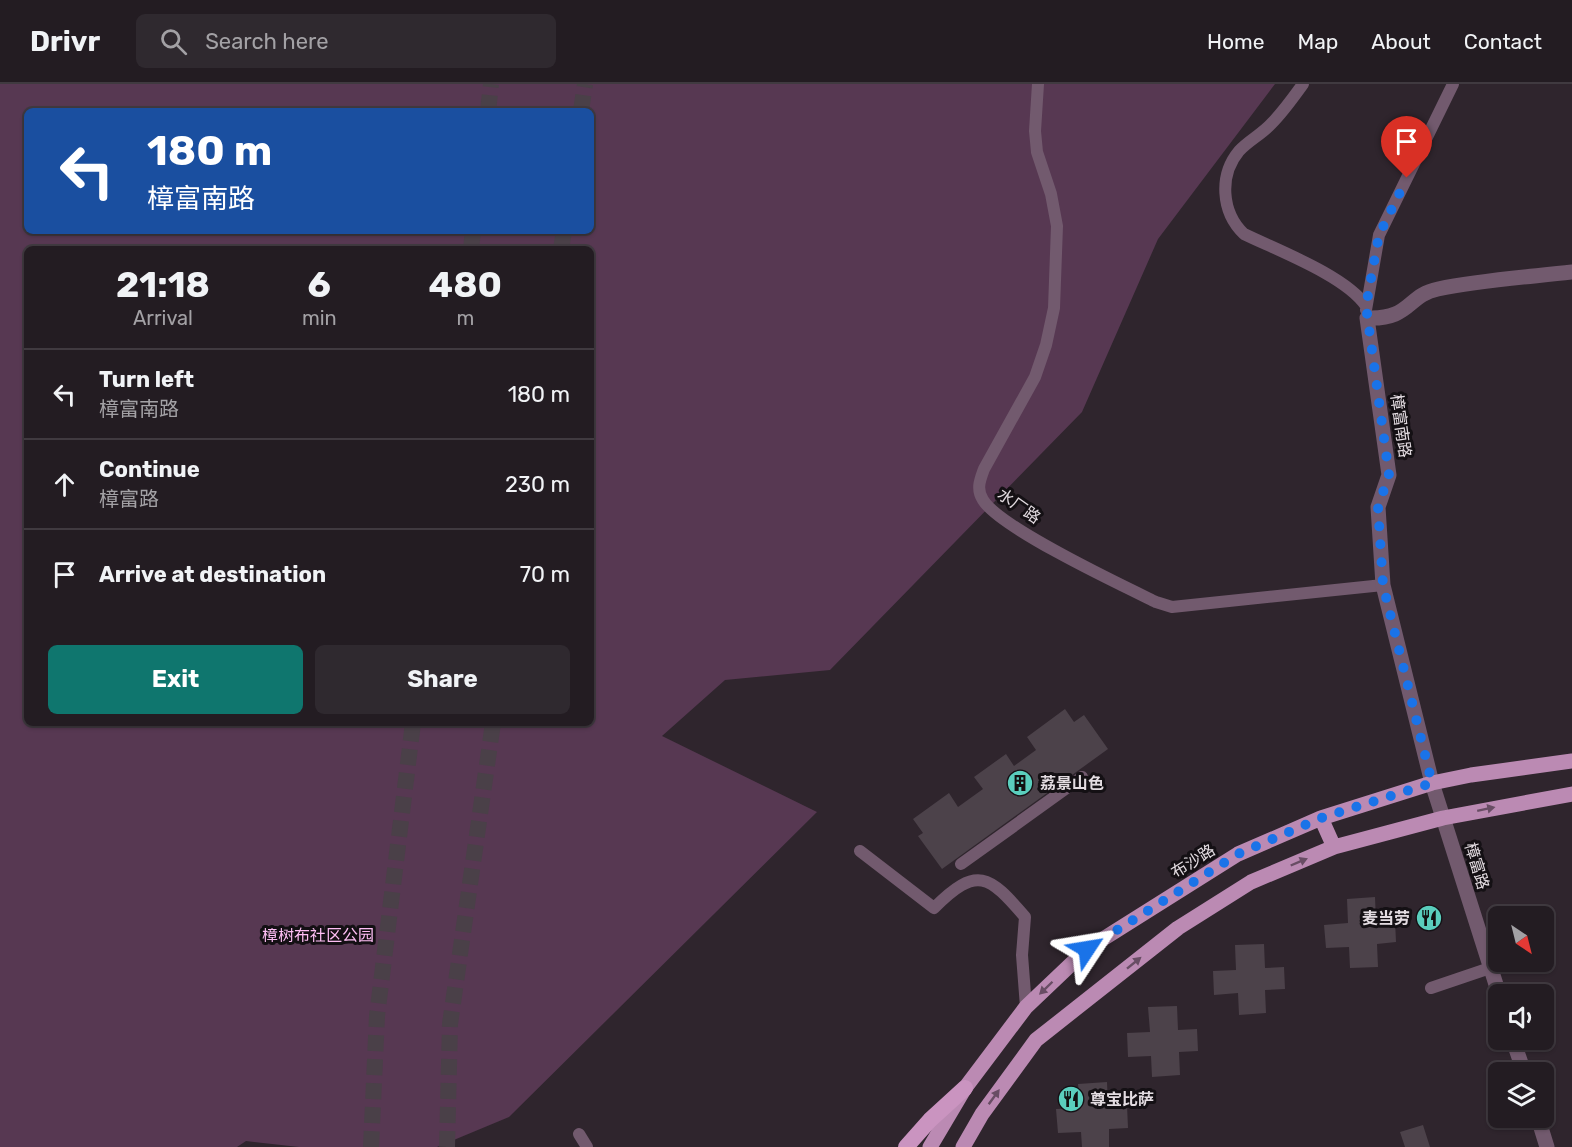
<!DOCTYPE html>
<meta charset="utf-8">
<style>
body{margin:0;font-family:Rubik,"Noto Sans SC",sans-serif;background:#2f292f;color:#f1f3f6;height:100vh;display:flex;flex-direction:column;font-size:22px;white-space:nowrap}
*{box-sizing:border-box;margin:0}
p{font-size:20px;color:#a3a1a5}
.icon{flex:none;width:33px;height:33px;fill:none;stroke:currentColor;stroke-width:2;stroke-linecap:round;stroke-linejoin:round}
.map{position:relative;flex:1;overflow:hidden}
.details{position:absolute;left:24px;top:162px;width:570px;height:480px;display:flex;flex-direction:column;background:#231c22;border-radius:9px;box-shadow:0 2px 4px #0004,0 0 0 2px #403a40}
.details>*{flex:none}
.hud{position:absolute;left:24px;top:24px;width:570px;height:126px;border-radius:9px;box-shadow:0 2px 4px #0004,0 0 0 2px #403a40;background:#1a4fa0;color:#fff;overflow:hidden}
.needle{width:39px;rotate:145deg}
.fabs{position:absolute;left:1488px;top:822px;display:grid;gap:12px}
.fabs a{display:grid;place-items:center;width:66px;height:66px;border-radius:9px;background:#231c22;box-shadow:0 2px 4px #0004,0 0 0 2px #403a40;font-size:30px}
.pin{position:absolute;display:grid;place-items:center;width:51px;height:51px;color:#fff;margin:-62px -26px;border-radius:50% 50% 50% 0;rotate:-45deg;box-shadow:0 0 6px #0007}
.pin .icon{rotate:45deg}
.me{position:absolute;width:66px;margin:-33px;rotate:57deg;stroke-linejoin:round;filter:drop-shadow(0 0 4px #0008)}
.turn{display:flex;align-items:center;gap:21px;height:126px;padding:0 24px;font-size:27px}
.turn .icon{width:78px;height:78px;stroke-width:2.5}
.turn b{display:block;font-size:42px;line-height:51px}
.eta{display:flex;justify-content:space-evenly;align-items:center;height:102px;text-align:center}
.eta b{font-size:36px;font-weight:700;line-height:42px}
.cta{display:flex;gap:12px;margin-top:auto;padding:12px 24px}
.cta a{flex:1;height:69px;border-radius:9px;background:#0f766e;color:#fff;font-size:24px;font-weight:700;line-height:69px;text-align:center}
.cta a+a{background:#2f292f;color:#f1f3f6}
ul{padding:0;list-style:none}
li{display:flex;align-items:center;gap:18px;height:90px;padding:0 24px;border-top:2px solid #403a40}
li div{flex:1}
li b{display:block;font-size:22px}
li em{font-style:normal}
header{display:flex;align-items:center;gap:36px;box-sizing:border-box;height:84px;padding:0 30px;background:#231c22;border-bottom:2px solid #403a40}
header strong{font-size:28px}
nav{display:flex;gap:33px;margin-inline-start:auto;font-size:21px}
.search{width:420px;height:54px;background:#2f292f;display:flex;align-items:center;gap:15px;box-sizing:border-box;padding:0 21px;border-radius:9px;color:#a3a1a5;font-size:22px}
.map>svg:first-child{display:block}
.green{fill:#573852;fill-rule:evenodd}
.building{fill:#4c424a}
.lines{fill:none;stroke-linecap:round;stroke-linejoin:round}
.trunk-tunnel{stroke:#4a4048;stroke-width:16;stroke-dasharray:16 8;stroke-linecap:butt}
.minor{stroke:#725a6e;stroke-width:12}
.tertiary{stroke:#725a6e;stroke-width:15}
.primary{stroke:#bb8ab3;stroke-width:15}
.trunk{stroke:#ca94c0;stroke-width:16}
.oneway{fill:#684d64}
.route{stroke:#1a73e8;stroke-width:10;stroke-dasharray:0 18}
.labels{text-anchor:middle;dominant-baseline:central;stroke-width:6;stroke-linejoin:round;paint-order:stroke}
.street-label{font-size:16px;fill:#e3dce1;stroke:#141014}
.poi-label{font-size:16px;font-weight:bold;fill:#e3dce1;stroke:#141014;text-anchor:start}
.park-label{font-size:16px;fill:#febef4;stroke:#141014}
</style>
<header>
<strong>Drivr</strong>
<div class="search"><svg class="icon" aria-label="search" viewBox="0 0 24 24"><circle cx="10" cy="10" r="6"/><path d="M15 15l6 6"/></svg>Search here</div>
<nav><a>Home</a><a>Map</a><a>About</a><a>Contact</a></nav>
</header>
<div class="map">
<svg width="1572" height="1063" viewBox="0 0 1572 1063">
<rect width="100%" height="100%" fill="#2f252d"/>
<path class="green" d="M0,0H1275L1158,155L1082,328L830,586L725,596L662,652L817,728L509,1033L437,1063H299L246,1057L237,1063H0ZM27,27H591V147H27ZM27,165H591V639H27Z"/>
<path class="building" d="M1065,625L1074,638L1084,631L1108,665L942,785L918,752L923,749L913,735L949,709L958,723L983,705L974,693L1006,670L1014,682L1036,666L1027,653Z
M1375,813L1376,837L1395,836L1396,858L1377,860L1378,883L1350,884L1349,863L1326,864L1324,841L1348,839L1347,815Z
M1264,860L1265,884L1284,883L1285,905L1265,906L1266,929L1239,931L1238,909L1214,911L1213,887L1236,886L1235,861Z
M1177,922L1178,946L1197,945L1198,967L1179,968L1180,991L1152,993L1151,972L1128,973L1127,949L1150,948L1148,923Z
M1107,998L1108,1022L1127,1021L1128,1044L1109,1045V1063H1082L1081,1048L1058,1049L1056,1025L1080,1024L1078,1000Z
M1423,1041L1430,1063H1405L1400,1048Z"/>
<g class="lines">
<path class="trunk-tunnel" d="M488,27L491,0
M581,27L585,0
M471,165L473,147
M561,165L564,147
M371,1063L377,932L413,639
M447,1063L450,940L493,639"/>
<path class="minor" d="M1038,0L1035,47L1037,68L1051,110L1057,142L1054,224L1046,261L1035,293L984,385C980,396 976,405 983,416C1000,444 1121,501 1156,518L1172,523L1383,501
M1303,0C1293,14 1283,28 1271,40C1262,50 1248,57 1239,67C1219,91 1221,128 1244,150C1277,166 1346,192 1366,222
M1366,226L1379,151L1453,0
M860,767L934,824C977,781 989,791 1025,833L1022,871L1026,923
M961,780L1082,693
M1431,904L1490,884
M579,1050L587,1063"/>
<path class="tertiary" d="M1499,910L1432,699L1383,501L1378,423L1389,391L1367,234C1411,236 1407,211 1438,205C1481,196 1528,193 1572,188
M1513,956L1524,988
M1538,1034L1547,1063"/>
<path class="primary" d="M1321,734L1334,763
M930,1063L965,1004L1026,923L1087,865L1238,770L1321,734L1432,699L1471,691L1572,677
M963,1063L982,1030L1036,956L1178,844L1251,798L1334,763L1443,734L1572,710"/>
<path class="trunk" d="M906,1063L930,1036L965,1004"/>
</g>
<defs><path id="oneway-solid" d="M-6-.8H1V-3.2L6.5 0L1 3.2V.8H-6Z" transform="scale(1.5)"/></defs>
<g class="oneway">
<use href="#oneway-solid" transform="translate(1486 725) rotate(-12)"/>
<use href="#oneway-solid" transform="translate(1299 778) rotate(-23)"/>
<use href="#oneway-solid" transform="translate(1134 879) rotate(-39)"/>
<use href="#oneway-solid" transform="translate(1046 904) rotate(136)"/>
<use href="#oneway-solid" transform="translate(994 1013) rotate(-54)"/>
</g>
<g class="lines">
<path class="route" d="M1087,865L1238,770L1321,734L1432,699L1383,501L1378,423L1389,391L1366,222L1379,151L1407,94"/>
</g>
<defs>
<g id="building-disc" transform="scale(1.35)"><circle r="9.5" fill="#5acebd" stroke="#141014"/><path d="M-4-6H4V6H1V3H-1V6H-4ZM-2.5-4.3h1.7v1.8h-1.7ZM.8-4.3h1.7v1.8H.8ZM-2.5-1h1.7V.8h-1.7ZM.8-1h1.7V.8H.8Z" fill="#111"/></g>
<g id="restaurant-disc" transform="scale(1.35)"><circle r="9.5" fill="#5acebd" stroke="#141014"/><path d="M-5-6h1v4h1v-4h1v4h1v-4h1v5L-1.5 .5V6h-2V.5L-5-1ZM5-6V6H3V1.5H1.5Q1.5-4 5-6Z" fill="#111"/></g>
</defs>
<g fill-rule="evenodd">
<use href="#building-disc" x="1020" y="699"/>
<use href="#restaurant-disc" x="1429" y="834"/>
<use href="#restaurant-disc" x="1071" y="1015"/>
</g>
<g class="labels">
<g class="street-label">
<text transform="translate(1401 342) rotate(82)">樟富南路</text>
<text transform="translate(1019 422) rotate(35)">水厂路</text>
<text transform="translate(1193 777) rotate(-32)">布沙路</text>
<text transform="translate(1477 782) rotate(73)">樟富路</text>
</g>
<g class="poi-label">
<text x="1040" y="699">荔景山色</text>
<text x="1410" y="834" text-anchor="end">麦当劳</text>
<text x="1090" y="1015">尊宝比萨</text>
</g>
<g class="park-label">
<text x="318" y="851">樟树布社区公园</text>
</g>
</g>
</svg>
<div class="fabs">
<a><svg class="needle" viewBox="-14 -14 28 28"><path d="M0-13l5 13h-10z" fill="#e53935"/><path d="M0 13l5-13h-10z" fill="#a3a1a5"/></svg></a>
<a><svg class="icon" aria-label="sound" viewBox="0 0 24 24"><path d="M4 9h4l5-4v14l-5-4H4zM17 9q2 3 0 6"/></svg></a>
<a><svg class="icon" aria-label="layers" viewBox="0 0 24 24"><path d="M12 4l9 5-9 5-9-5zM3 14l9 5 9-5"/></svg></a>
</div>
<div class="pin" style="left:1407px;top:94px;background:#d93025"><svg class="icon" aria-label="arrive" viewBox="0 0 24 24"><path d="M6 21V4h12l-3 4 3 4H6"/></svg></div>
<svg class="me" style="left:1087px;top:865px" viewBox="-20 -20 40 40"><path d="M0-17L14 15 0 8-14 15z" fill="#1a73e8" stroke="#fff" stroke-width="4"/></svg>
<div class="hud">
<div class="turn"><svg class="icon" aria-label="left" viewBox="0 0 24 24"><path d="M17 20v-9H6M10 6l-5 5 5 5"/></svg><div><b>180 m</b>樟富南路</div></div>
</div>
<section class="details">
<div class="eta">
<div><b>21:18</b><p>Arrival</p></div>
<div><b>6</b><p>min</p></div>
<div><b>480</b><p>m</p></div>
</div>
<ul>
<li><svg class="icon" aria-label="left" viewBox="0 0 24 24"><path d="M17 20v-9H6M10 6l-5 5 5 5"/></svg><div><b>Turn left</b><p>樟富南路</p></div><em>180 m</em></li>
<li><svg class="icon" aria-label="ahead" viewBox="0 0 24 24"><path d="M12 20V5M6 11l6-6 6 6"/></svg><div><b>Continue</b><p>樟富路</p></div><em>230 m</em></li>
<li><svg class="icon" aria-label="arrive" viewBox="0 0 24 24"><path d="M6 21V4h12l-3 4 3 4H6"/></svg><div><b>Arrive at destination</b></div><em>70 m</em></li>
</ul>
<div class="cta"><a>Exit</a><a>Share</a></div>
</section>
</div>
